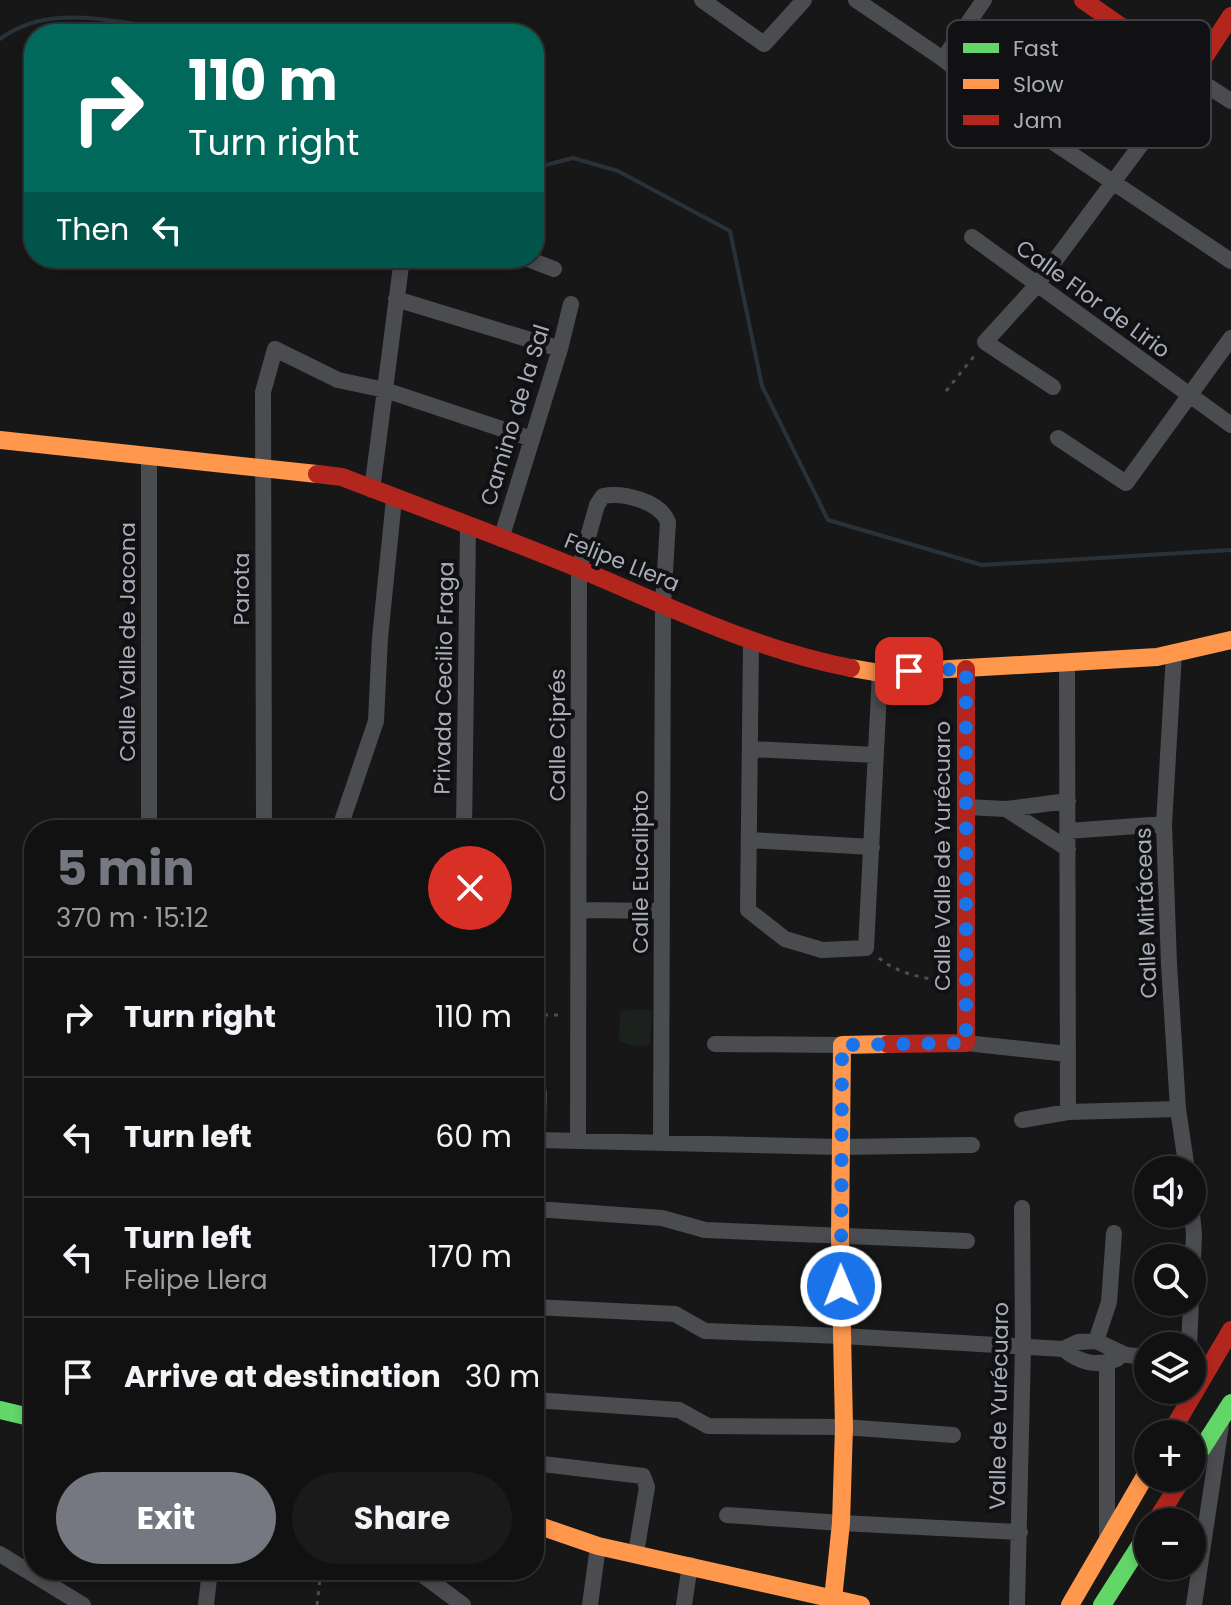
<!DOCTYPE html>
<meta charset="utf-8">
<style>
body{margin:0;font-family:Poppins,sans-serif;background:#1a1a1a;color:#f1f3f6;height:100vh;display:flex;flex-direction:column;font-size:30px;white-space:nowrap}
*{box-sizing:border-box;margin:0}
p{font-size:26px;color:#9c9d9f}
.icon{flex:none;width:44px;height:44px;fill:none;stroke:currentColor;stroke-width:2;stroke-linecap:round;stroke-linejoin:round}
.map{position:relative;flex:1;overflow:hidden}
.side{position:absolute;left:24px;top:820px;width:520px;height:760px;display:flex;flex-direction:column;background:#111;border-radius:32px;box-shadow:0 4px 12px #0003,0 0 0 2px #303131}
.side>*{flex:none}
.hud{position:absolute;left:24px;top:24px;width:520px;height:244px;border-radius:32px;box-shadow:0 4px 12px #0003,0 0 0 2px #303131;background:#00695c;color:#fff;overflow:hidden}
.controls{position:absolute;left:1134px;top:1156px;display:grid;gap:16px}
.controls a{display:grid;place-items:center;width:72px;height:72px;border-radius:50%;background:#111;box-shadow:0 4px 12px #0003,0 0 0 2px #303131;font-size:40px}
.pin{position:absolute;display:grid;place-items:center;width:68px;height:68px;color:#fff;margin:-34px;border-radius:16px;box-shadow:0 4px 12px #0006}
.me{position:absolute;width:88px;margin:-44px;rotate:359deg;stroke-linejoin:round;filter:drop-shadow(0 0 6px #0008)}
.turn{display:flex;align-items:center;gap:28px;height:168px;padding:0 32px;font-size:36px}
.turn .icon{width:104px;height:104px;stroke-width:2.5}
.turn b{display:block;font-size:56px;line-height:68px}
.then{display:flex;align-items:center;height:76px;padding:0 32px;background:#0003;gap:16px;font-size:30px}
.round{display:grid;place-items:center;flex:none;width:84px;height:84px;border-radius:42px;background:#1a1a1a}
.overview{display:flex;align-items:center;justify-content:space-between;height:136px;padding:0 32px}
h1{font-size:48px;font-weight:700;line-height:60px;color:#757880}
.cta{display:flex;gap:16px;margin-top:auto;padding:16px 32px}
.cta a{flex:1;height:92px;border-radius:48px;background:#757880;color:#fff;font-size:32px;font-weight:700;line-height:92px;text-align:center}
.cta a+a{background:#1a1a1a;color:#f1f3f6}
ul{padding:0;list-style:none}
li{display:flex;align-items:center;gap:24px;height:120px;padding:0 32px;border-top:2px solid #303131}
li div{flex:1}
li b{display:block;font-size:30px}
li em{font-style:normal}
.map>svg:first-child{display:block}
.green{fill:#1b211c}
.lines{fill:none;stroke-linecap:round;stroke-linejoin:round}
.stream{stroke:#2a3239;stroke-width:4}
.path{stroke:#4d4e52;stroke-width:3;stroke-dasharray:4 6;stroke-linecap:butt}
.street{stroke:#4b4c50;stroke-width:16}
.fast{stroke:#63d668;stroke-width:18}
.slow{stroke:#ff974d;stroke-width:18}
.jam{stroke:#b3261e;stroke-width:18}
.route{stroke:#1a73e8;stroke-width:14;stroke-dasharray:0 25.2}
.labels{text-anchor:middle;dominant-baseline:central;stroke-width:8;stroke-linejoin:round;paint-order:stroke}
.street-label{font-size:22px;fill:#a8adb8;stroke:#111113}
.key{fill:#111113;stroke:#3e4045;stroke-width:2}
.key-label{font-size:22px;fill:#a8adb8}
</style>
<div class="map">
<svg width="1231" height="1605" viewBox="0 0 1231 1605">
<rect width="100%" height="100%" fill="#171717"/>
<path class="green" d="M652,1009L650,1045L635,1046L619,1041L620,1011Z"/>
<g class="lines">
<path class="stream" d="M0,39C48,4 104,21 159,27C182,30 204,25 227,34
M534,168L573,158L618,171L730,231L762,386L828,520L982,565L1231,550"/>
<path class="path" d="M946,391L975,355
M879,958C898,974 921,977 946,982
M534,1015H562
M317,1605L321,1570"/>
<path class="street" d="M702,0L764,44L804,0
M856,0L943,59L1053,142L1231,261
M943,59L984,0
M972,237L1231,425
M525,258L554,269
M396,299L560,349
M1053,387L985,342L1036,286L1192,76L1231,101
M1058,438L1126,483L1231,338
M372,490L402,258
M501,539L560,349L571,304
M751,642L748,910L785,939L822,950L866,948L880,673
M1174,653L1164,824L1169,964L1178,1109L1187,1170
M1067,663L1068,1112
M750,749L876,755
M966,807L1006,809L1068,801
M1006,809L1068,849
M149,830V455
M264,830L263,392L275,349L338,380L385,390L532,439
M339,830L376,721L380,638L394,499
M464,830L468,527
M1068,831L1164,824
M749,840L872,847
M579,910L662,911
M966,1043L1068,1054
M715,1044L842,1045
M1022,1120L1068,1112L1178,1109
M538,1140L841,1147L972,1145
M578,1141L579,569L597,505L603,496C623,492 660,501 668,522L663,604L661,1141
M536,1209L662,1218L705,1230L967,1241
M1192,1214L1194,1234L1192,1284
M534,1273L539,1093
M534,1307L675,1314L705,1331L842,1336L1063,1349L1078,1342L1096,1341L1126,1355L1148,1357
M1096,1341L1109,1302L1114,1233
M1189,1346L1191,1302
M1063,1349C1081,1363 1095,1367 1117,1359
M534,1400L679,1410L708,1426L844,1427L953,1435
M534,1463L643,1476L647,1487L636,1553
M727,1515L841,1523L1020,1532
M1107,1540V1362
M0,1554L83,1605
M416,1570L463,1605
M206,1605L210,1570
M590,1605L598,1546
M684,1605L690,1565
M1017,1605L1023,1347L1022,1208
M1194,1605L1221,1425"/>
<path class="fast" d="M0,1410L34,1418
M1192,1464L1231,1403
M1102,1605L1148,1533"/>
<path class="slow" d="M0,440L317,474
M851,668L880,673L1157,657L1231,640
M534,1524L598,1546L861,1605
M833,1599L841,1523L844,1427L840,1237L842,1045L888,1044
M1070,1605L1148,1471"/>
<path class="jam" d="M1083,0L1192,76L1231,16
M317,474L342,477C422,508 503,537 582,570C672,608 754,649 851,668
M888,1044L966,1043V669
M1170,1434L1231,1330
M1155,1522L1183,1478"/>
</g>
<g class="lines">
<path class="route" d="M841,1286L842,1045L966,1043V669L909,671"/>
</g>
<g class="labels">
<g class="street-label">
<text transform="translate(1093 299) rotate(36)">Calle Flor de Lirio</text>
<text transform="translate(515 415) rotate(-73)">Camino de la Sal</text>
<text transform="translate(622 562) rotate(22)">Felipe Llera</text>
<text transform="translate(241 589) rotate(-90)">Parota</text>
<text transform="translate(127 642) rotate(-90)">Calle Valle de Jacona</text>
<text transform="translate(444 678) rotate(-89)">Privada Cecilio Fraga</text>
<text transform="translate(557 735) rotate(-90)">Calle Ciprés</text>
<text transform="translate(942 856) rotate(-90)">Calle Valle de Yurécuaro</text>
<text transform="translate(640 872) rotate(-90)">Calle Eucalipto</text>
<text transform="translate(1146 913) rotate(-92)">Calle Mirtáceas</text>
<text transform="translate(999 1406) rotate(-89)">Valle de Yurécuaro</text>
</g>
</g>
<rect x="947" y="20" width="264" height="128" rx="12" class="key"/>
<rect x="963" y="43" width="36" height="10" fill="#63d668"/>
<rect x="963" y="79" width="36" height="10" fill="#ff974d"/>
<rect x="963" y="115" width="36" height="10" fill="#b3261e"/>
<g class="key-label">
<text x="1013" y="56">Fast</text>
<text x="1013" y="92">Slow</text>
<text x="1013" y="128">Jam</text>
</g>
</svg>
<div class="controls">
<a><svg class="icon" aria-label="sound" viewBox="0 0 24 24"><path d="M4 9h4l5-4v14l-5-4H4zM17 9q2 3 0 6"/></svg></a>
<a><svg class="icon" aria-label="search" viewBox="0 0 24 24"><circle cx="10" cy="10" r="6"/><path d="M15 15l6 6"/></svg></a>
<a><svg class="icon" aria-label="layers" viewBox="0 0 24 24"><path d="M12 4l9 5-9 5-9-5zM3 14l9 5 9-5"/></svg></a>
<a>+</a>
<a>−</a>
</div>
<div class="pin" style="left:909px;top:671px;background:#d93025"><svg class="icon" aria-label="arrive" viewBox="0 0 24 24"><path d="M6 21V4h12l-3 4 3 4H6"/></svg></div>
<svg class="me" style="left:841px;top:1286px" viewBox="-20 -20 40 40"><circle r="17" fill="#1a73e8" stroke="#fff" stroke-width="3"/><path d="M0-11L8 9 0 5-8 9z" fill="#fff"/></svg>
<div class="hud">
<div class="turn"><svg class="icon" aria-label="right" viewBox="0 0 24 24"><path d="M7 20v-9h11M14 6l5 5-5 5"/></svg><div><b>110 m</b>Turn right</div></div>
<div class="then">Then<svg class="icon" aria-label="left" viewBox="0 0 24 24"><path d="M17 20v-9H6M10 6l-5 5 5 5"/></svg></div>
</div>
<section class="side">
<div class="overview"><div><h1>5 min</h1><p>370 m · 15:12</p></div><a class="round" style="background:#d93025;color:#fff"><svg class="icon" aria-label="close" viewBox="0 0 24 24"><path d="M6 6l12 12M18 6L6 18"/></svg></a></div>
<ul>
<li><svg class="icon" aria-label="right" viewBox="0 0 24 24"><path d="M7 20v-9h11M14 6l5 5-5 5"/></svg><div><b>Turn right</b></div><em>110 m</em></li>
<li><svg class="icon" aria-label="left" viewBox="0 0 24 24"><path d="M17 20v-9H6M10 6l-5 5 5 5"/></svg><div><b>Turn left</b></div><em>60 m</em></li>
<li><svg class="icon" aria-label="left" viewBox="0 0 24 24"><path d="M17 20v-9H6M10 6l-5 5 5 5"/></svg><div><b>Turn left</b><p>Felipe Llera</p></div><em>170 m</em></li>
<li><svg class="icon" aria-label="arrive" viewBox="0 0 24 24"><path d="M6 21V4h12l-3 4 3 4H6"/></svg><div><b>Arrive at destination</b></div><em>30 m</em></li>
</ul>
<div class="cta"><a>Exit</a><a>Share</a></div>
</section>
</div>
